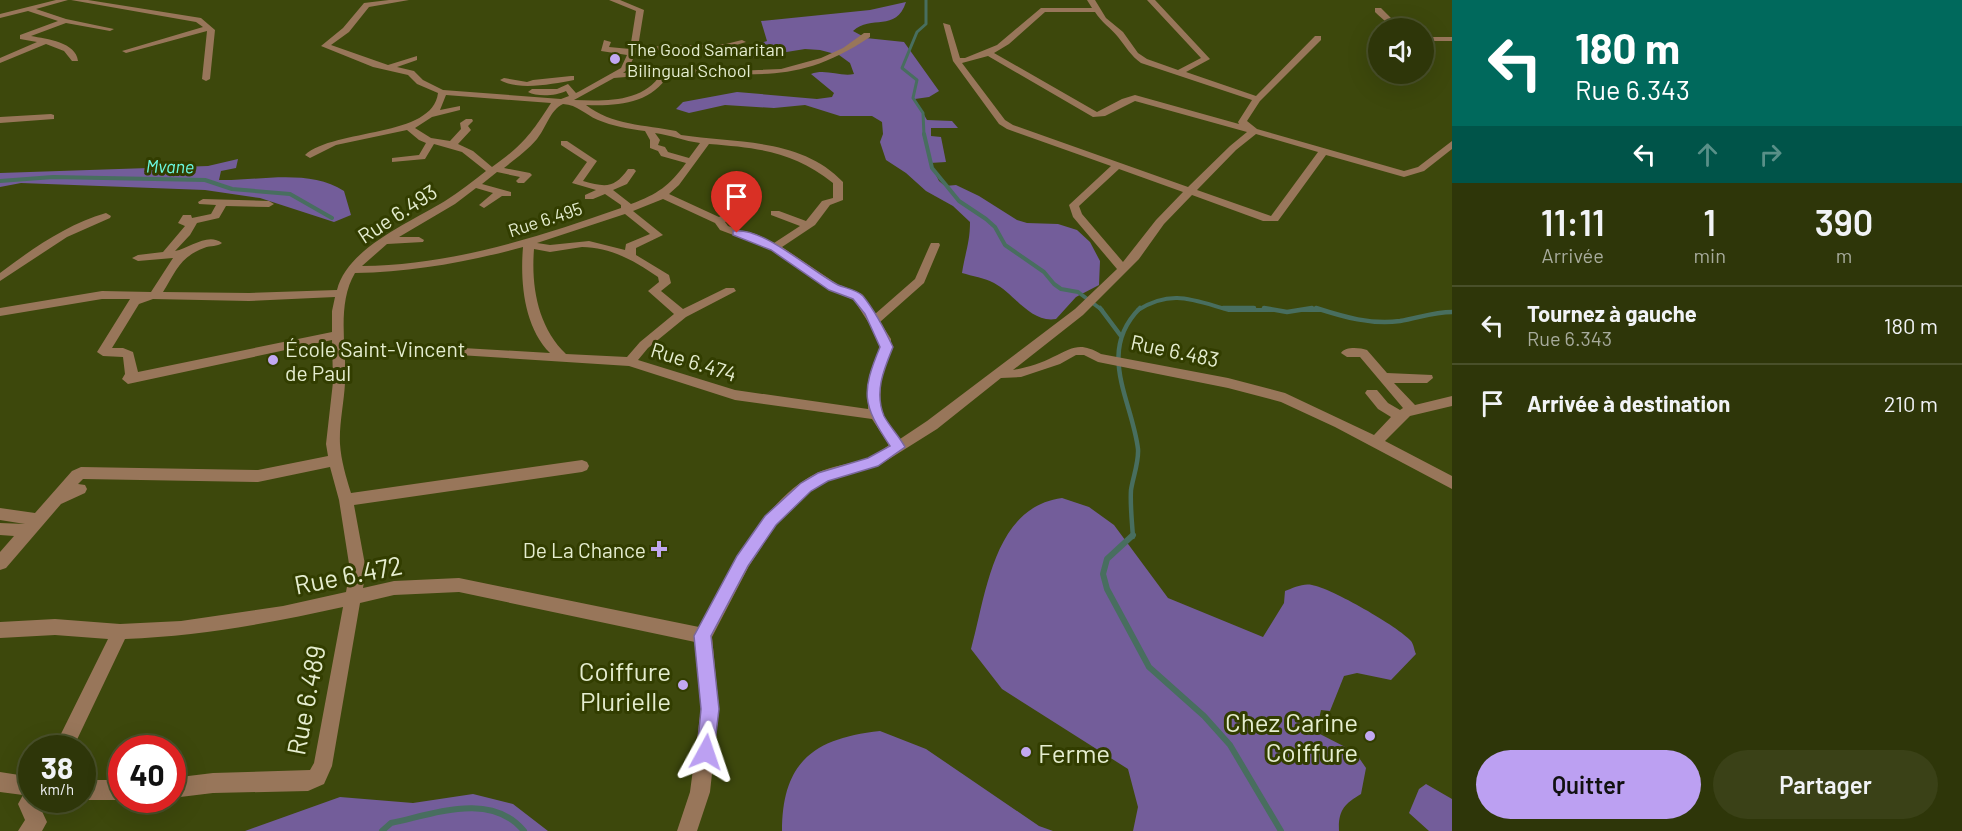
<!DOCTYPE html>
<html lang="fr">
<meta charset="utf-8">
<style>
body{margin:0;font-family:Barlow,sans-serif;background:#3a4117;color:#f1f3f6;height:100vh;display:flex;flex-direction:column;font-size:22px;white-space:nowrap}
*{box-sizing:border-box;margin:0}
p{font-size:20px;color:#a7ab9c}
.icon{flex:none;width:33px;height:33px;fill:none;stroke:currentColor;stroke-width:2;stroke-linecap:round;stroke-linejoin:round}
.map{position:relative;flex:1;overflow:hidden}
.panel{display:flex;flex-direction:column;background:#2e3609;width:510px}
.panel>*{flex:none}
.banner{background:#00695c;color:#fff;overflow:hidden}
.controls{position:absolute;left:1368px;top:18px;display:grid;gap:12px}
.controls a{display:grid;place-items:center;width:66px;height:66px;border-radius:50%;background:#2e3609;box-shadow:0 6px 24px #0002,0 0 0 2px #49502a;font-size:30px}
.speed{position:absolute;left:18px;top:735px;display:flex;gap:12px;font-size:30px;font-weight:700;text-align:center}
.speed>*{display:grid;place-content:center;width:78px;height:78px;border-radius:50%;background:#2e3609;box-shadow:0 6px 24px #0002,0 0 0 2px #49502a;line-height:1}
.speed small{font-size:15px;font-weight:400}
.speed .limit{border:9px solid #d22;background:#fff;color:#111}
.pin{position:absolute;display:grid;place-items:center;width:51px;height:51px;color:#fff;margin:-62px -26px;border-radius:50% 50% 50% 0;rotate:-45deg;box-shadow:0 0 6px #0007}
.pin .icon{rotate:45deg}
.me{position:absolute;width:66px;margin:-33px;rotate:5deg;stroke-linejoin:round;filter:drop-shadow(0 0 4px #0008)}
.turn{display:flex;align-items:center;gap:21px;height:126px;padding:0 24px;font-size:27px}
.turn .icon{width:78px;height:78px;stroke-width:2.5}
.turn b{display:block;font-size:42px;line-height:51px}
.lanes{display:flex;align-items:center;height:57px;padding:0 24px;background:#0003;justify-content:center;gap:30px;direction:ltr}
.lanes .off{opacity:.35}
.eta{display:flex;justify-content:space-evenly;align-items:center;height:102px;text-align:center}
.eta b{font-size:36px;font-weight:600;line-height:42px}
.cta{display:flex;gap:12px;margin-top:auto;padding:12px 24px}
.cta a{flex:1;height:69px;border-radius:36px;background:#bca0f2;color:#111;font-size:24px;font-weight:600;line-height:69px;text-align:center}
.cta a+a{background:#3a4117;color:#f1f3f6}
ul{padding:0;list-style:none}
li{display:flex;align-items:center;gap:18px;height:78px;padding:0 24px;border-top:2px solid #49502a}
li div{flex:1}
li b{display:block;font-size:22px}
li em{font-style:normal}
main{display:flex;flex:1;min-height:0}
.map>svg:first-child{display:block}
.green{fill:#735d9a}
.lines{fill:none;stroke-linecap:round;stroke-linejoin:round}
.stream-far3{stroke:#486e5f;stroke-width:3}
.stream-far2{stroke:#486e5f;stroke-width:4}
.stream-far1{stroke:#486e5f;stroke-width:4.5}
.stream{stroke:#486e5f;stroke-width:6}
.minor{fill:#98765a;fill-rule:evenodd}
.route{fill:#bca0f2;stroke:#7a689d;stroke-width:1.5}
.poi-dot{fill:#c2a8f2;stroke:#323d00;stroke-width:2}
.labels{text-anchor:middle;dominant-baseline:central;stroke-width:6;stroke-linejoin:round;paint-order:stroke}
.far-poi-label{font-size:18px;fill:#e5edcf;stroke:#323d00;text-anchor:start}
.far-water-label{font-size:18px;font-style:italic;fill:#6bfae1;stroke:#323d00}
.far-street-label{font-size:18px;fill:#e5edcf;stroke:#323d00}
.street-label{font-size:21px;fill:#e5edcf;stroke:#323d00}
.poi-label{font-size:21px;fill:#e5edcf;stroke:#323d00;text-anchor:start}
.near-street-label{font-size:26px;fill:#e5edcf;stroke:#323d00}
.near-poi-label{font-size:26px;fill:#e5edcf;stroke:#323d00;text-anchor:end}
</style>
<main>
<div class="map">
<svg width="1452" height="831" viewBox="0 0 1452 831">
<rect width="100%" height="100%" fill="#3d480c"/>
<path class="green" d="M906,2C896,33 871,14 853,31L866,38L904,42L939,91L929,97L915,99L927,120L952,121L958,128H931V136L941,137L946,162L930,163L939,181L945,186L956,185L979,196L1017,220L1027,223L1058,224L1077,230L1090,242L1100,261L1099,285L1076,297L1056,319C1030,323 1016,295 994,283C985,278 972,276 962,273C965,253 970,243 970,222L953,206L926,191L906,173L886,160L880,142L883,134L882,122L872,116H840L805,105L774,108L725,105L689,113L676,109L683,102L737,92L817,99L832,97L834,93L811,74C825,68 840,77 854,74L850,63L839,55L820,50L805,49L750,58L733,52L767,41L761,21L870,10Z
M238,159L236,168L221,171L219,180C258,181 309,168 344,191L351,215L334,222L260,198L205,190L21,183L0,187V173L208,166Z
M1062,498L1089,507L1114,525L1168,598L1263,637L1284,603L1285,591C1293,588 1303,583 1312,585C1331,588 1399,627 1411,641C1414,645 1414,650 1416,654L1391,680L1357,673L1344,676L1330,711L1321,710L1316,732L1355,752L1366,768L1361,794C1344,804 1338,811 1339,831H1133L1138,807L1128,769L1002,689L971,649C986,596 993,507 1062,498Z
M880,731L926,749L1039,826L1053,831H782C782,761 815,738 880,731Z
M1426,784L1452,799V831H1429L1409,813L1419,789Z
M473,794L513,804L548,831H245L340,797L413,803Z"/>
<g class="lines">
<path class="stream-far3" d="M924,135L923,113L913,98L917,80L902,68L917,32L926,24V0"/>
<path class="stream-far2" d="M924,134L932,168L959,201L986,219L995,227L1005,245L1044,272L1054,284L1061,289L1078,292L1102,310
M0,181L53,177L205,180L232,189L290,194L332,218
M1138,310C1172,289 1193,300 1229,310
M1230,310H1274
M1301,310H1321"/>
<path class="stream-far1" d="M1100,308L1121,336
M1223,308H1254
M1264,308L1287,312L1312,308
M1316,308C1344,317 1371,325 1400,321C1418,318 1434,312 1452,312
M1133,537C1132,522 1130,505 1131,490C1133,477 1139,462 1138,449C1132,400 1096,352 1140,308"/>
<path class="stream" d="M1133,535L1107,559L1103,574L1107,589L1149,667L1204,716L1230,745L1281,831
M382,831L391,823C434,814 491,791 524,831"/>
<path class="minor" d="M56,0H68L36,9L66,19L114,29L110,31L66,23L31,36C47,39 76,42 78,61H72L64,51L46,44L0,63V58L37,42L20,39V35L58,21L28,11L0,18V14Z
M71,0H88L201,18L215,30L210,79L206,81L202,79L207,31L126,53L122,51L203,27L196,22Z
M389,0H409L369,7L349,32L331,45L388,65L417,56V60L397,67L414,71L423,80L443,90L561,99L569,96L566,91C556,96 537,97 528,92L532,89H557L568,84L576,93L580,91L621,68L627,55L601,51L604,40L611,42L609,47L630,49L636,11L609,0H620L644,10L638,47L726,44L742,40L746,42L726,48L637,51L628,69L623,73L677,68L736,71L781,69L821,58L843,48L864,33H870V37C794,88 752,71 669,74C651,104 619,106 586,105C611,125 646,125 676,131L681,135C735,143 802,138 843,182V200L830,205L815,225L782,247L837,284L862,294L875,314L915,279L930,245L931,243H939L940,245L924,283L880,322L891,339V352L881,376L880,403L882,414L900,439L927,421L1075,309L1117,269L1073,217L1069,205L1111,166L1007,129L999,124L953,61L943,23L950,25L960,58H965L997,45L1041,8H1092L1087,0H1095L1106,18L1123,32L1138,53L1147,59L1178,70L1201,58L1147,0H1155L1210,59L1186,72L1256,96L1315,36H1321V40L1260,101L1247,121L1257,129L1404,171L1418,167L1452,141V149L1424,171L1404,177L1326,155L1278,221H1263L1192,195L1164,224L1139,259L1083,315L1013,370C1026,368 1042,363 1053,357C1074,347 1080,342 1101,354L1228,378L1285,393L1374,435L1391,417L1378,409L1365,393L1367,390H1377L1388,403L1400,410L1403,408L1360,357H1347L1341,353C1346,346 1360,348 1367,350L1387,373L1432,375L1433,378L1427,383H1394L1415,405L1452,396V406L1410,416L1385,441L1452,476V489L1335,427L1281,402L1228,388L1098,362L1084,355H1076L1060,364L1021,377L1001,378L937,429L878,466L828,481L811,491L776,525L749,566L712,637L719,709L710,792L697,831H677L690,792L701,709L695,642L459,592L394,595L360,603L332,766L324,784L308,791L213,793L172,798V778L213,773L310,770L314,763L343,607C271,623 199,636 125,639L73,748H54L108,639L55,635L0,638V622L55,619L120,624L181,621L283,606L346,592L350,570L339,500L330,467L258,482L83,479L78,484L85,485L87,489L85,493L61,504L6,568L0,570V552L14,536L0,535V523L25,524L0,520V508L35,513L72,471L81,467L258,470L328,456L326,444L333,382L332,340L128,384L122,379L125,374L123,357L103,356L97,352L130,299H102L0,316V308L102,291L151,292L173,258L138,261L132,258L138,255L163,252L185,226L178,223L183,215H191L192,218L211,214L216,205L199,204L198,202L203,199L269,201L274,204L269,207L226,206L219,218L197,223L190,235L175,251C190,248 208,232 222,243C217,247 211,245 204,248C180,257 176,271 163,292L249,293L337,290C347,248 411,222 445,201C459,192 473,181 486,171L462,152L434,144L425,159L392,162V158L419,155L426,143L419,140L407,130L336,145L310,158L305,155C335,128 433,138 438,93L417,84L408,75L373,67L321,46L343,28L364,3ZM1045,12H1095C1101,22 1111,28 1118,37C1126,47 1131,56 1141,63L1252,100L1238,122L1239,124L1135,95L1122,99L1097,112L994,53L1009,44ZM988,56L1093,117L1105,116L1135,101L1247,132L1230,146L1188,187L1013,125L1005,120L962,63ZM661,74C643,103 604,101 574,100L614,78ZM446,95L551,103C531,134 523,145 492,167L473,151L458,144L471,130L468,126L473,121L472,119H466L460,123L461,129L450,141L431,138L415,128L432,117L460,110V106L440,110ZM563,104C578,105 584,114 598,120C612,126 629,129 645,131L650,140V148L658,151L661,156L686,163C669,186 658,194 631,204L613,190L627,184L636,171L634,169H628C614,189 605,187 583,181L597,161L567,141H561V145L587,162L572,183L596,190L585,195V199H593L605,194L621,205V208C536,238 452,265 362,266L387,244L423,242L424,240L419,237H399L455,204L476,188L493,193L479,205L484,208L502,196H511V192L482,184L497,172L520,177L516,181L518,183H524L532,175L530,173L504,168C515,159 528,150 537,139C546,128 550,110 563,104ZM655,133C671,135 684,141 700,143L689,158L668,152L665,147L658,145L660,140ZM1256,134L1318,152L1271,216L1197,190L1236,150ZM709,144C758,148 793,151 833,183V198L822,201L806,221L779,211H771V215L800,226L774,243L728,226L725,222L756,205L726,188L738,183V179H732L713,188L743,205L719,217L669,194L679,185ZM1119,169L1183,192L1156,220L1123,262L1082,214L1079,206ZM663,199L715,223L720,230L771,249L829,290L854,300L879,339V352L869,376L868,409L735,390L638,360L648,348L686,317L736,291L734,288H726L683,309L661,291L671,283L669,275L636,255V248L663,235L633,211ZM625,214L650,234L626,244L625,250L589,241L550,245L537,243ZM523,247C520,282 524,327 550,353L463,348L457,352L459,355L629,366L735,400L872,419L889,445C882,450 874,456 865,459C850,464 832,466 817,473C763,499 726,577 699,627L459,578L394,581L363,588L366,570L354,505L582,472L587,470L589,466L587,462L582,460L351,493C346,477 341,460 340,444C339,424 344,403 345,383C347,348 336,305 355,273C413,272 467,262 523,247ZM582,247C610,247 635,261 658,277L659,282L648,291L674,314L640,342L627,357L566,354C538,327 531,287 534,249L550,252ZM335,297L332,311V332L138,372L133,352L123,348H112L139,304L153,299L249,301Z
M1375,8H1381L1395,22L1406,28C1391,29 1385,21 1375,12Z
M1424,37H1452V41H1424Z
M571,76H574V80C553,84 518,91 500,80L504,78L527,82L533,80Z
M51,114L54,115V119L0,123V117Z
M106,213L111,216L110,218L67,237L0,281V273C32,249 67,224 106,213Z
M0,772L32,777V800H43L40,807L47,822L42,831H18L25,820L18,804L23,795L0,792Z
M82,780H122V800H82Z"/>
</g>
<path class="route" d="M733,231C763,226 812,272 838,285C845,288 858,290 863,296C875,311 884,328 893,347C884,369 874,392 884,416C890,427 899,436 905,447L878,466L828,481L811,491L776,525L748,566L711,636L719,709L713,758L706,761L700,758L697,752L701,709L694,636L737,556L765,516L801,483L818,473L868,458L890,446C862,404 861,393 880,347L865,314L853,299L829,290L771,250L733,235Z"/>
<g class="poi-dot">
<circle cx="615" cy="59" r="6"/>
<circle cx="273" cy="360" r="6"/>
<path d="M656 540h6v6h6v6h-6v6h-6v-6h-6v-6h6z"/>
<circle cx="683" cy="685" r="6"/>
<circle cx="1370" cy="736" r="6"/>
<circle cx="1026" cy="752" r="6"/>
</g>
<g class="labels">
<g class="far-poi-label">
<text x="627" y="49">The Good Samaritan<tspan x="627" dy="21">Bilingual School</tspan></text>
</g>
<g class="far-water-label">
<text transform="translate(170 166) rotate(1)">Mvane</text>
</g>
<g class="far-street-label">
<text transform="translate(545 219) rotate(-18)">Rue 6.495</text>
</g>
<g class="street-label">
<text transform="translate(397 213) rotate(-33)">Rue 6.493</text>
<text transform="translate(1175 350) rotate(12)">Rue 6.483</text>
<text transform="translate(694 361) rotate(17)">Rue 6.474</text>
</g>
<g class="poi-label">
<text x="285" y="348">École Saint-Vincent<tspan x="285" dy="24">de Paul</tspan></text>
<text x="646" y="549" text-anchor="end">De La Chance</text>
</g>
<g class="near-street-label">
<text transform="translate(348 574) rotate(-11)">Rue 6.472</text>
<text transform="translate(305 700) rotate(-79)">Rue 6.489</text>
</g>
<g class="near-poi-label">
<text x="671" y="670">Coiffure<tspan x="671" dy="30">Plurielle</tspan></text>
<text x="1358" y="721">Chez Carine<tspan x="1358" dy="30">Coiffure</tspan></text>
<text x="1038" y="752" text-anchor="start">Ferme</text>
</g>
</g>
</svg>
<div class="controls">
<a><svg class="icon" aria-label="sound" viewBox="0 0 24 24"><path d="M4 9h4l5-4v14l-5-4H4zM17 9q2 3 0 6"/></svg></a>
</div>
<div class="speed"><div>38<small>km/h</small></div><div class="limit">40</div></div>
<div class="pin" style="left:737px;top:233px;background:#d93025"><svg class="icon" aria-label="arrive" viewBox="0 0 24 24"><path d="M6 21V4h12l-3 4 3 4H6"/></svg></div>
<svg class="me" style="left:706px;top:752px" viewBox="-20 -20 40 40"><path d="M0-17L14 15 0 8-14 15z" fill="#bca0f2" stroke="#fff" stroke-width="4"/></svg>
</div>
<section class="panel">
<div class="banner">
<div class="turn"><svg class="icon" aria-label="left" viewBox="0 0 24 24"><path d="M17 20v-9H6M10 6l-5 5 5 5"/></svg><div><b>180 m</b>Rue 6.343</div></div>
<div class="lanes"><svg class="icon" aria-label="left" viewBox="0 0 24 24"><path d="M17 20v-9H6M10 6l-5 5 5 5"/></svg><svg class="icon off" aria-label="ahead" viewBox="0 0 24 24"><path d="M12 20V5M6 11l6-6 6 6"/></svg><svg class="icon off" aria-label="right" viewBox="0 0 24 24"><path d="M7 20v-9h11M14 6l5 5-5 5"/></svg></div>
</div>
<div class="eta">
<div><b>11:11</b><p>Arrivée</p></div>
<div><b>1</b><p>min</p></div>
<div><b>390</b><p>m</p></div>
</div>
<ul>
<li><svg class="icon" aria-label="left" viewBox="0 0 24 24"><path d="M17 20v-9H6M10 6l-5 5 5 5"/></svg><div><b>Tournez à gauche</b><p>Rue 6.343</p></div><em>180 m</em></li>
<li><svg class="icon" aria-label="arrive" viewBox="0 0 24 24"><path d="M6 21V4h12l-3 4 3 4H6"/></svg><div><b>Arrivée à destination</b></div><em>210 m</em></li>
</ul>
<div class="cta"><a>Quitter</a><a>Partager</a></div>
</section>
</main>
